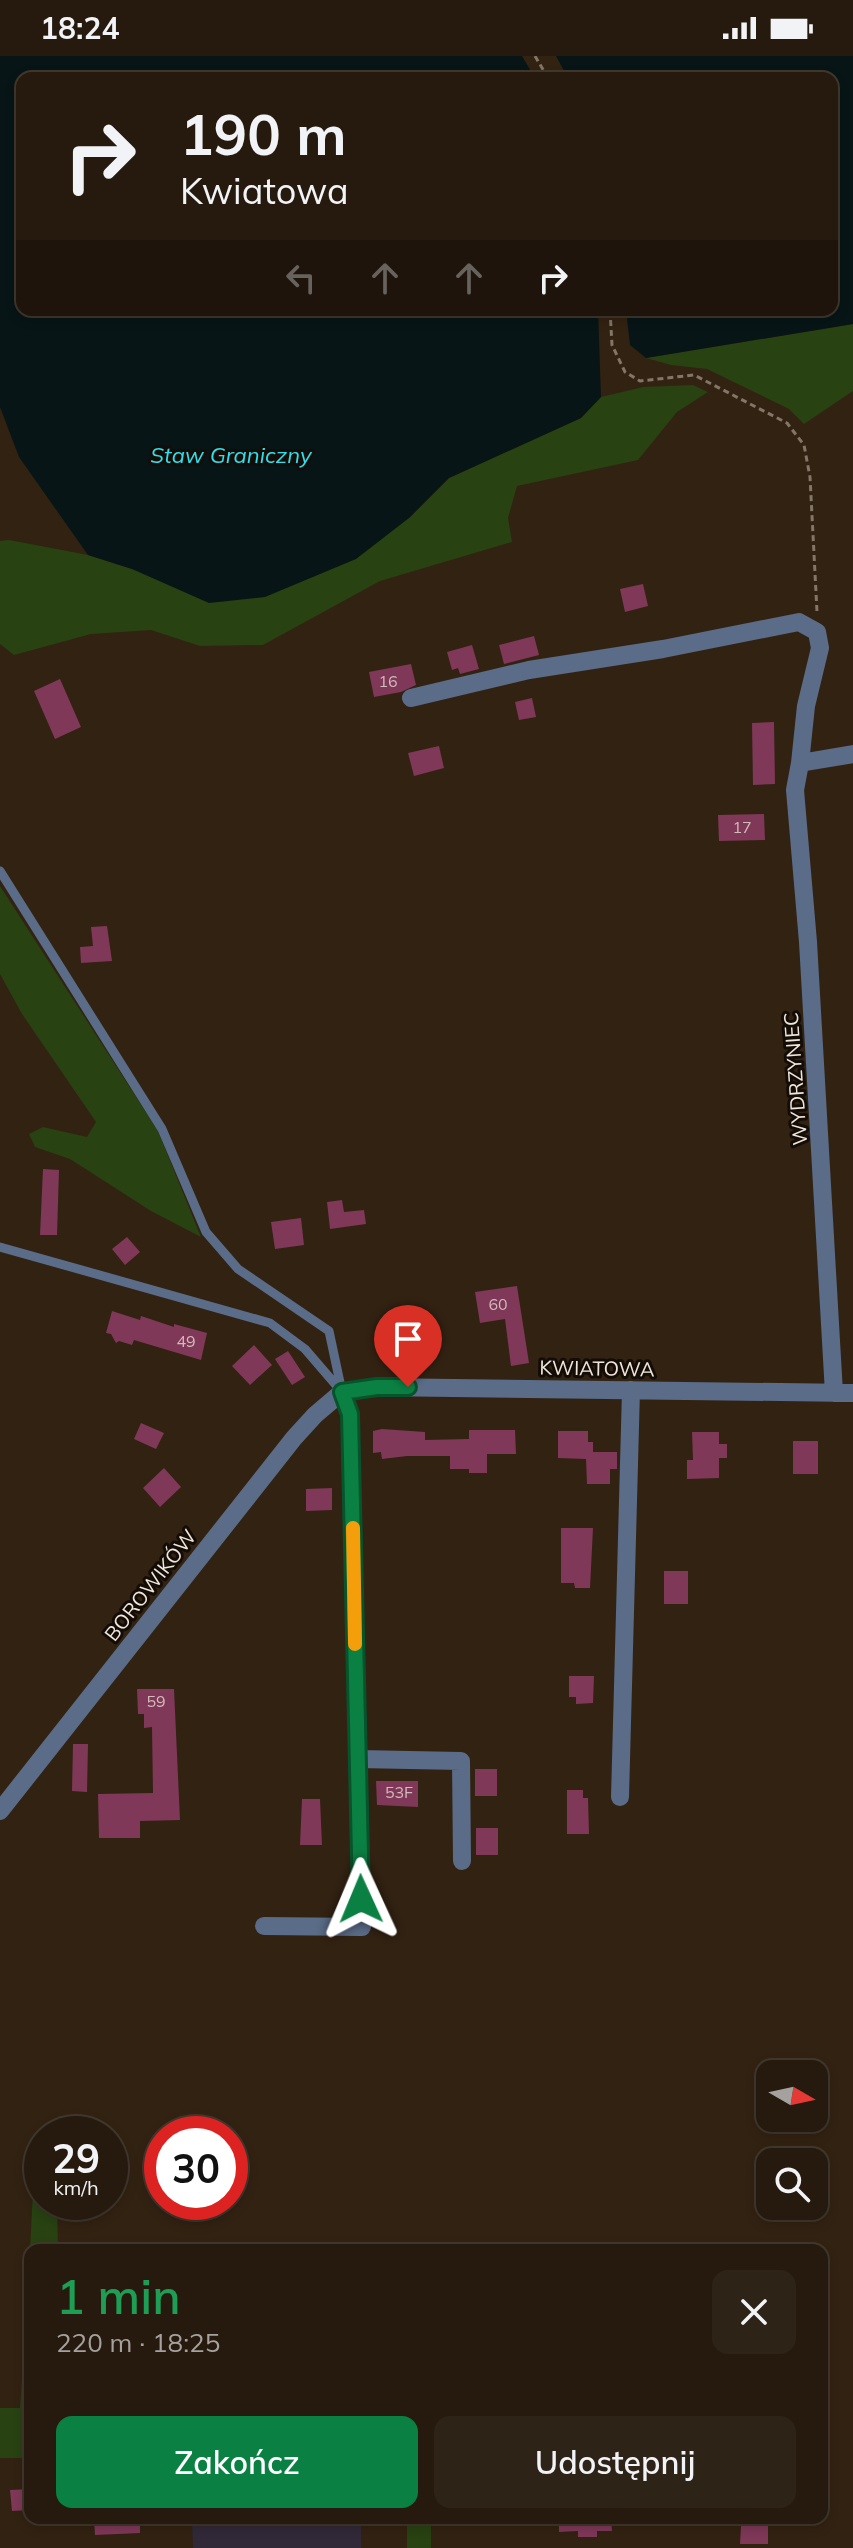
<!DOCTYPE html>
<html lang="pl">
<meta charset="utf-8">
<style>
body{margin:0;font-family:Mulish,sans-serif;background:#2e2317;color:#f1f3f6;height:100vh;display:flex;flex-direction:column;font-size:30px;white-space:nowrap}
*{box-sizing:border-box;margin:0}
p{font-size:26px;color:#a4a19e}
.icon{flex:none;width:44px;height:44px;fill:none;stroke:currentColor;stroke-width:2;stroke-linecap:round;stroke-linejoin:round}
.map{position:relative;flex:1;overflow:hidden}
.details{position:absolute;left:24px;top:2188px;width:804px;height:280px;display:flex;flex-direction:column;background:#261a0e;border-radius:16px;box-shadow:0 4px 12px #0003,0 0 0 2px #42382e}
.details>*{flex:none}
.top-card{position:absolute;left:16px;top:16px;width:822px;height:244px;border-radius:16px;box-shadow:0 4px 12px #0003,0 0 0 2px #42382e;background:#261a0e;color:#f1f3f6;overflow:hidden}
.needle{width:52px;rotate:99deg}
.fabs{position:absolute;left:756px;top:2004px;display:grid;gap:16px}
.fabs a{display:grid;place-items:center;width:72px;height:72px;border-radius:16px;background:#261a0e;box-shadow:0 4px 12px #0003,0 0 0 2px #42382e;font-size:40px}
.speed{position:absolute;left:24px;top:2060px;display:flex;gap:16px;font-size:40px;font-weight:700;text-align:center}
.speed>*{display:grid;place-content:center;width:104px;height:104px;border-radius:50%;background:#261a0e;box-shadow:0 4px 12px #0003,0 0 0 2px #42382e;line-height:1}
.speed small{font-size:20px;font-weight:400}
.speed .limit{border:12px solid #d22;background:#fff;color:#111}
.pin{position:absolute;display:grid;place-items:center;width:68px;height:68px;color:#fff;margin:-82px -34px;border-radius:50% 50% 50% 0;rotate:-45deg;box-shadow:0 0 8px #0007}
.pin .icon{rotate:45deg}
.me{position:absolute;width:88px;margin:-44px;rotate:359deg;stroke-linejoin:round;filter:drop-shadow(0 0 6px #0008)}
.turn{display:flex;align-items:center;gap:28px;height:168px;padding:0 32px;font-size:36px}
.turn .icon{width:104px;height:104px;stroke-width:2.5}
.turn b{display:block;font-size:56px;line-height:68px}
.lanes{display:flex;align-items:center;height:76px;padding:0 32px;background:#0003;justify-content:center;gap:40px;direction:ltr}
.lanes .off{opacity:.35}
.round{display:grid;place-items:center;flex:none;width:84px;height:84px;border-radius:16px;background:#2e2317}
.head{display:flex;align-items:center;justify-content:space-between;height:136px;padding:0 32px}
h1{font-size:48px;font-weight:600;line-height:60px;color:#1e9e55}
.button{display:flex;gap:16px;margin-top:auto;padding:16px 32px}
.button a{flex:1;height:92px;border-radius:16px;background:#0b8043;color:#fff;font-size:32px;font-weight:600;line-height:92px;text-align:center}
.button a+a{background:#2e2317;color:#f1f3f6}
.status{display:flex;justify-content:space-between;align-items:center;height:56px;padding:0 40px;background:#261a0e;direction:ltr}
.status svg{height:22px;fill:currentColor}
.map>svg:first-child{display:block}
.industrial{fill:#322938}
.green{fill:#284212}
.water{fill:#071517}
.building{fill:#7f3858}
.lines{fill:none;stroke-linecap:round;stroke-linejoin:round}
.path{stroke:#837567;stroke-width:3;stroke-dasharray:6 4;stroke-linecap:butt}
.lane{stroke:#5a6c87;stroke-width:9}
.street{stroke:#5a6c87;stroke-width:18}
.route-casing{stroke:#07532c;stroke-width:20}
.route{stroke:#0b8043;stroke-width:14}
.slow{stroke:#f59e0b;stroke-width:14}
.labels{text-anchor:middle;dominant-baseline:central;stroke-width:6;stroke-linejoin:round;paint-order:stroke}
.number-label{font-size:16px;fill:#d4babb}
.street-label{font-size:20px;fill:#f1e6dc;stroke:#140d07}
.water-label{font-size:22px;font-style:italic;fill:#2de0ef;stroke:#140d07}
</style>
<div class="status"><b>18:24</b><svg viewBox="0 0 49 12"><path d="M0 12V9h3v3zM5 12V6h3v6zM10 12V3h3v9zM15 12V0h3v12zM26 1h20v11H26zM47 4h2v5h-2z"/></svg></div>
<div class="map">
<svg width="853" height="2492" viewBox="0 0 853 2492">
<rect width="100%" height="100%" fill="#322212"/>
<path class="industrial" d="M192,2462H361V2492H193Z"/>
<path class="green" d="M853,268V335L804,368L789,353L707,313L671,309L646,302Z
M693,329L708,336L677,356L638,404L517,430L508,462L512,486L380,525L263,589L200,590L151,574L91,578L14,599L0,588V485L9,484L88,499L132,513L409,462L449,422L581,362L601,341L643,331Z
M0,830L158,1075L201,1181L151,1155L70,1103L35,1091L29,1078L43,1071L87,1081L96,1066L22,958L0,918Z
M35,2094L42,2098V2146H57L58,2194H30Z
M30,2200V2402H0V2352H20Z
M407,2462H431V2492H407Z"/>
<path class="water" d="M0,0H522L535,22H22V254H598L601,341L581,362L449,422L409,462L356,503L265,541L209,547L132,513L88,499L19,401L0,351Z
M556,0H853V268L646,302L630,289L626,254H832V22H568Z"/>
<path class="building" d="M643,528L648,550L625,556L620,533Z
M534,580L539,599L504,608L499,589Z
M472,589L479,613L460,618L458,612L452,614L447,596Z
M411,608L416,629L401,636L374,641L369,616Z
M60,623L81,671L55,683L34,635Z
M532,642L536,661L519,664L515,646Z
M774,666L775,728L753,729L752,667Z
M439,690L444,712L414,720L408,697Z
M764,758L765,784L719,785L718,759Z
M107,870L112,905L81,907L80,891L93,890L91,871Z
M43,1113L59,1114L57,1179H40Z
M342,1144L344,1156L364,1154L366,1168L330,1173L327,1146Z
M301,1162L304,1189L275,1193L271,1166Z
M127,1181L140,1196L125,1209L112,1193Z
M517,1230L529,1307L511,1310L505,1263L480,1267L475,1236Z
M112,1255L140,1264L141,1260L174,1271V1268L207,1277L201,1304L134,1284L132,1289L119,1285L116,1287L111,1278L106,1277Z
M254,1289L272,1309L250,1329L232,1310Z
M288,1295L305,1321L292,1329L275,1303Z
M141,1367L164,1377L156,1393L134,1383Z
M382,1373L425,1376V1384L469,1383V1374H515L516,1398H487V1417H469V1413H450V1400H407L382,1403L381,1396L373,1397V1375Z
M558,1375H588V1386H593V1396H617V1413H610V1428H587L586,1403L558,1402Z
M692,1376H719V1388H727V1402H719V1422L687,1423V1404H693Z
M793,1385H818V1418H793Z
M164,1412L181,1431L160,1451L143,1432Z
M332,1432V1454L306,1455V1433Z
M561,1472H593L590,1532H575L574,1527H561Z
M664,1515H688V1548H664Z
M569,1620H594L593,1647L576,1648V1641H569Z
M137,1633H174L180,1764L140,1765V1782H99L98,1738L153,1737L152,1671L144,1672V1658H138Z
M73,1688H88L87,1736L72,1735Z
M475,1713H497V1740H475Z
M376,1725H418V1751L377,1749Z
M567,1734H583V1742H588L589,1778H567Z
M302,1743H320L322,1789H300Z
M476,1772H498V1799H476Z
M30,2433V2454L12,2455L10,2434Z
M94,2462H140V2477L95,2479Z
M559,2462H611L612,2475H597V2481H578V2475L559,2476Z
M741,2470H768V2488H740Z"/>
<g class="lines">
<path class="path" d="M535,0L548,22
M610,254L612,289L625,316L640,325L694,319L787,367L804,389L810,421L817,556"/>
<path class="lane" d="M0,815L162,1073L206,1176L238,1213L329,1275L342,1336L305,1293L270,1267L0,1191"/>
<path class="street" d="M411,642L529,614L663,593L799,566L817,576L820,592L806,650L800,707
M834,1337L808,886L795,734L800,707L853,698
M358,1703L461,1705L462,1805
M620,1741L631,1334
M0,1755L294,1382L315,1359L342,1336L377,1331L853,1337
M264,1870L362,1871L350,1358L342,1336"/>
</g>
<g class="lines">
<g class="route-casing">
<path id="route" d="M361,1843L350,1358L342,1336L377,1331H408"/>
</g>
<use href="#route" class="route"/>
<path class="slow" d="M353,1472L355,1588"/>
</g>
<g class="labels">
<g class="number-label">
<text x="388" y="625">16</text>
<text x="742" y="771">17</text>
<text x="498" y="1248">60</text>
<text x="186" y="1285">49</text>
<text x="156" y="1645">59</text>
<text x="399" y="1736">53F</text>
</g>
<g class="street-label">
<text transform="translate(795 1023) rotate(-94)">WYDRZYNIEC</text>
<text transform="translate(597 1312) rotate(1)">KWIATOWA</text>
<text transform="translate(150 1529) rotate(-52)">BOROWIKÓW</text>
</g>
<g class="water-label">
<text x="231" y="399">Staw Graniczny</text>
</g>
</g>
</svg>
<div class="fabs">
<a><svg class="needle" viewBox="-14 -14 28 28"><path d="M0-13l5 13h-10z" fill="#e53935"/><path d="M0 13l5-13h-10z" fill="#a4a19e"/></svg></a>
<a><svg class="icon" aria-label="search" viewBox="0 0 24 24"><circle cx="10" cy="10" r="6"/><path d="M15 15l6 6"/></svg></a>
</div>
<div class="speed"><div>29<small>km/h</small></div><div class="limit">30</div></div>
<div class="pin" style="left:408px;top:1331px;background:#d93025"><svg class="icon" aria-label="arrive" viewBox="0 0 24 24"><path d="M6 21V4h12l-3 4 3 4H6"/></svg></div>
<svg class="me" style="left:361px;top:1843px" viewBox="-20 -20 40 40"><path d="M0-17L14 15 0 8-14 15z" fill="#0b8043" stroke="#fff" stroke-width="4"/></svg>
<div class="top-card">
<div class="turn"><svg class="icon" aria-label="right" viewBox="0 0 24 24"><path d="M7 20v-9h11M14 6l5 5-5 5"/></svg><div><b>190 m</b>Kwiatowa</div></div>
<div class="lanes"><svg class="icon off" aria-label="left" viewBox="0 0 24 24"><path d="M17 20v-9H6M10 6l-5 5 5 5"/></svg><svg class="icon off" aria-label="ahead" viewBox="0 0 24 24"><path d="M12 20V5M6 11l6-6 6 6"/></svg><svg class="icon off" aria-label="ahead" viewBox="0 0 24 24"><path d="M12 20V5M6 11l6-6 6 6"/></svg><svg class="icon" aria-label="right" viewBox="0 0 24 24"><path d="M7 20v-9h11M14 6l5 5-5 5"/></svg></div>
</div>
<section class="details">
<div class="head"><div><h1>1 min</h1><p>220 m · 18:25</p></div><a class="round"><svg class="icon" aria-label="close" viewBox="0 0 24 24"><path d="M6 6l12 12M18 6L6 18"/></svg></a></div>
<div class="button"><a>Zakończ</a><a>Udostępnij</a></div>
</section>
</div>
